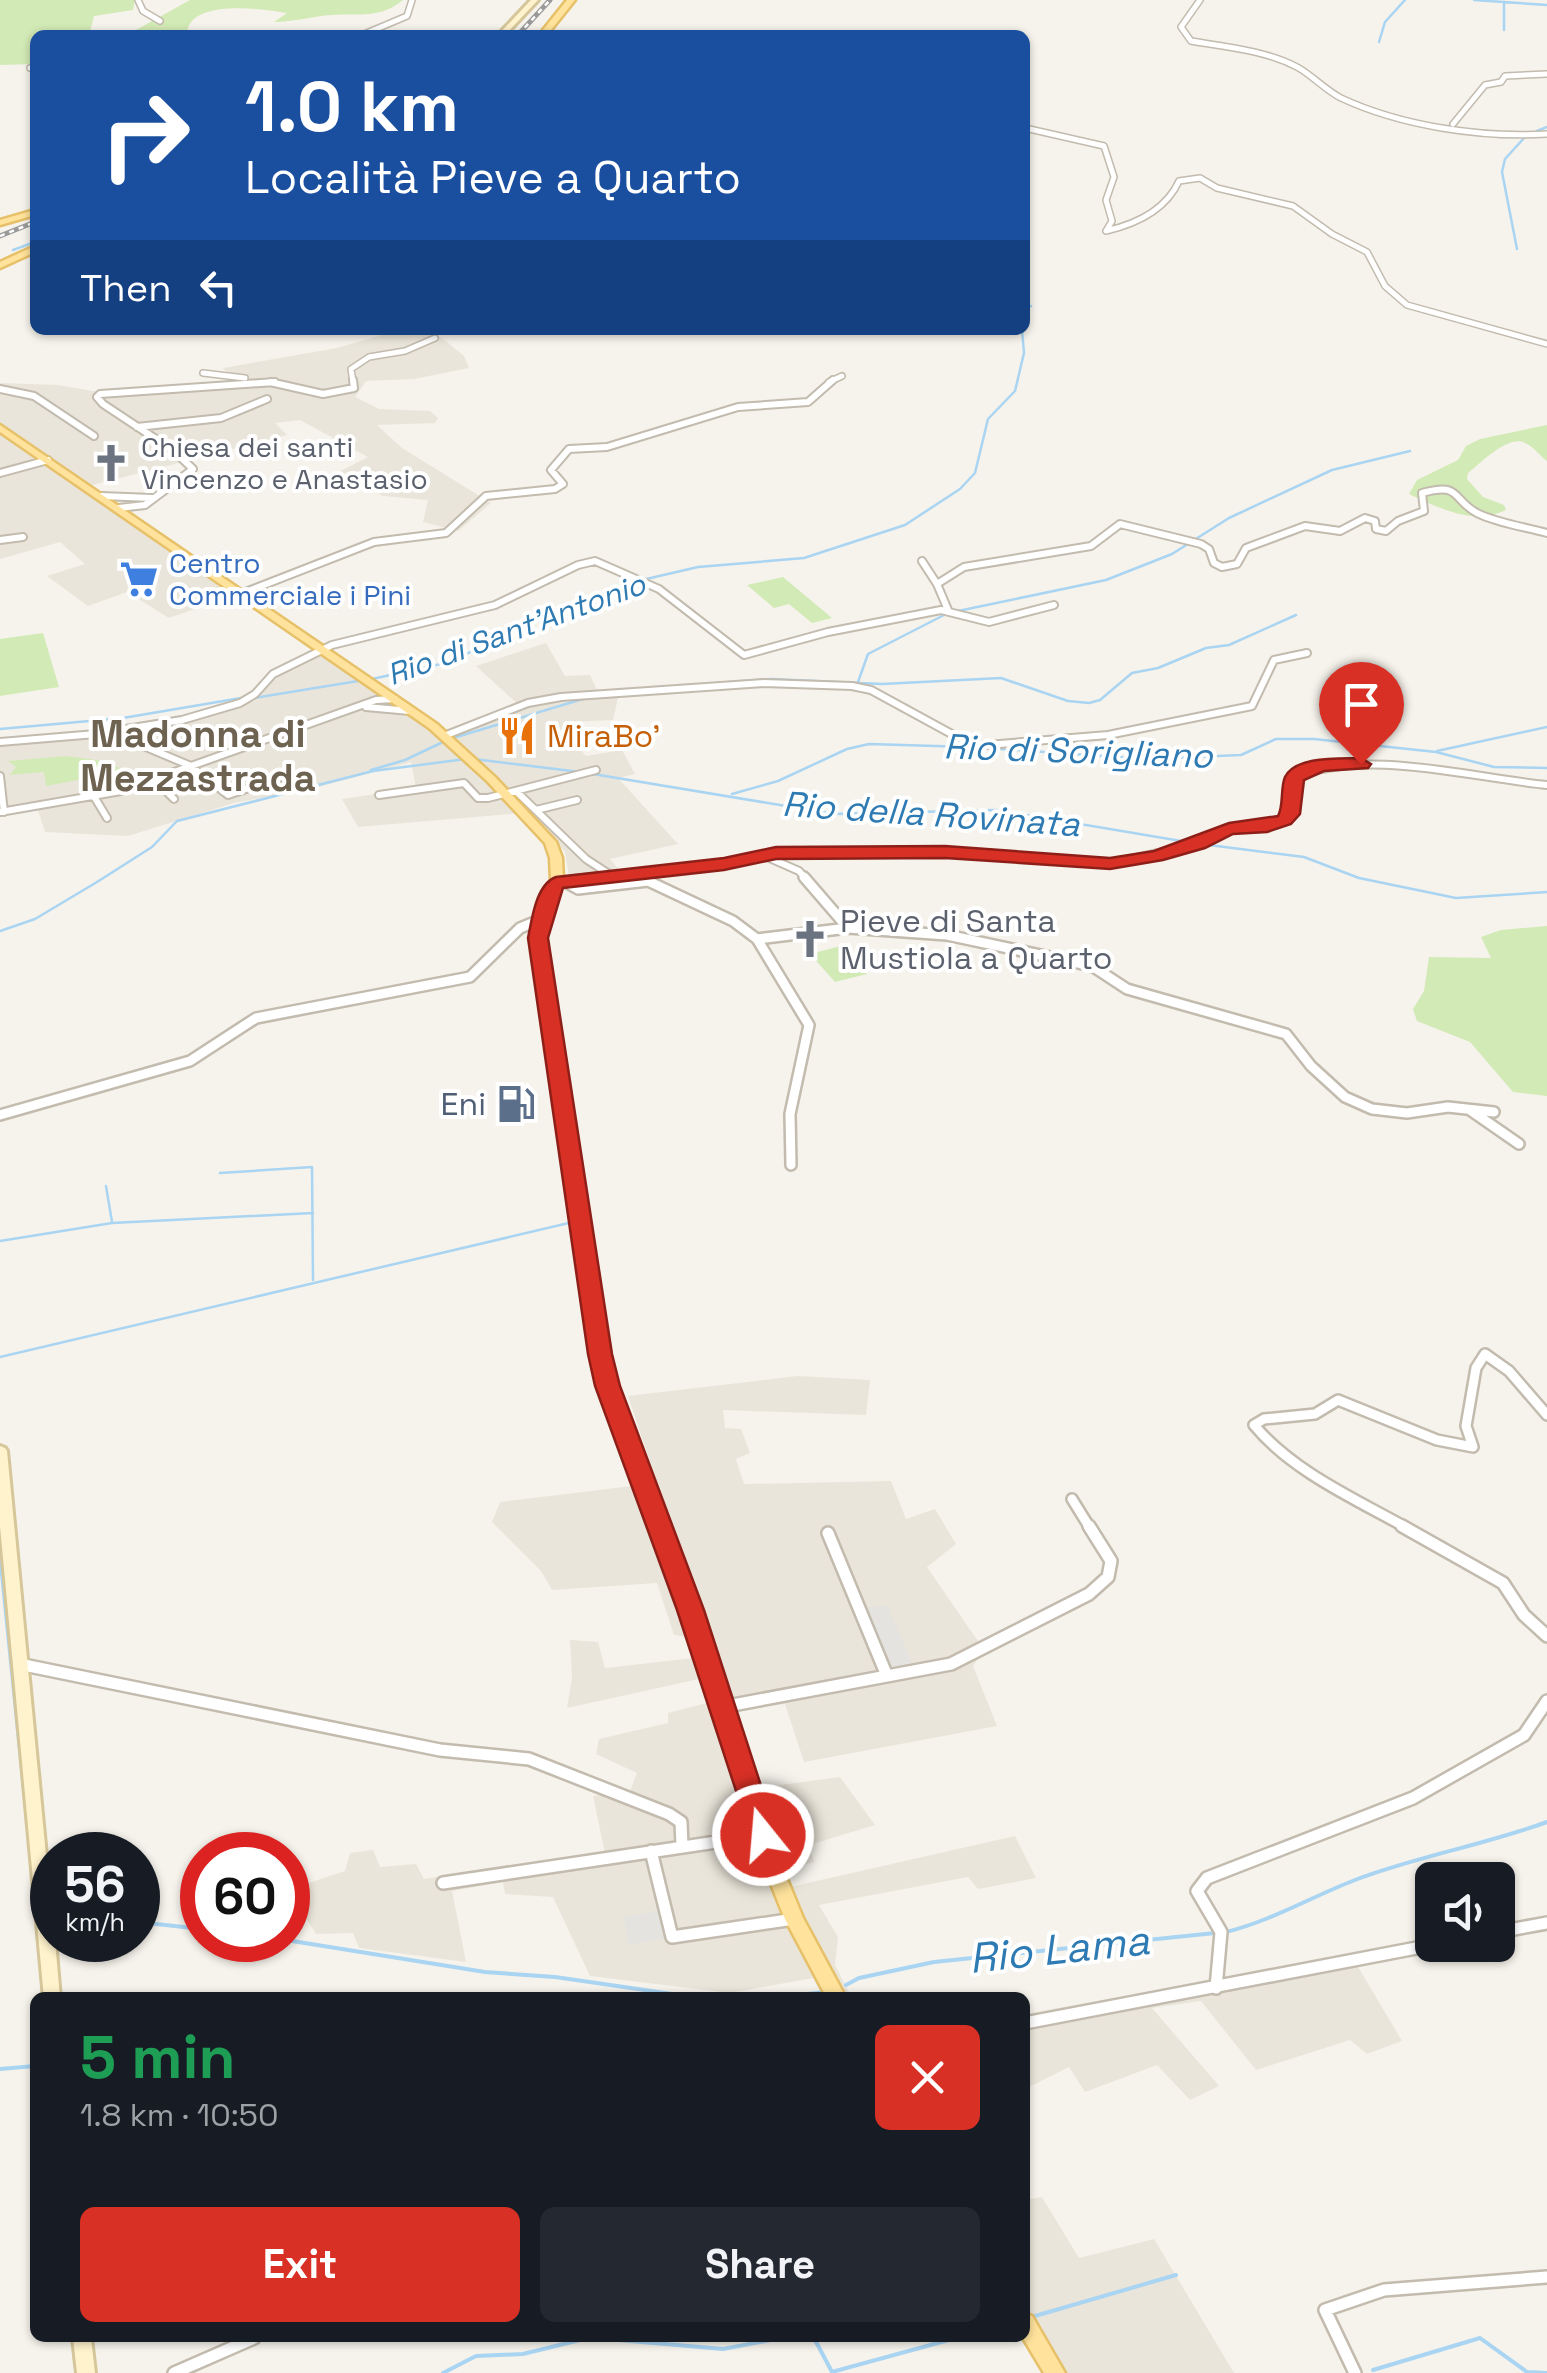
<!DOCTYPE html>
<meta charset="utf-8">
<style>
body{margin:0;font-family:"Space Grotesk",sans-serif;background:#242831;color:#f1f3f6;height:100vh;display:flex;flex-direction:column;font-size:38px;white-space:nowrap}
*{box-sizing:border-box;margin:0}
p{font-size:32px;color:#9ea1a6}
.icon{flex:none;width:55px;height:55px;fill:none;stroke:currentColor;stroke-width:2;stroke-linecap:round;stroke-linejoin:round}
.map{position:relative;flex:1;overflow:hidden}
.details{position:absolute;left:30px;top:1992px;width:1000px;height:350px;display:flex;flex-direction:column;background:#171b24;border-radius:15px;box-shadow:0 2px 8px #0004}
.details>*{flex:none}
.guide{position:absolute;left:30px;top:30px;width:1000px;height:305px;border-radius:15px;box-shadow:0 2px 8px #0004;background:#1a4fa0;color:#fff;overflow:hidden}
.fabs{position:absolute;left:1415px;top:1862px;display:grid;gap:20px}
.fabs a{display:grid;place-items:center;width:100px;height:100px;border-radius:15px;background:#171b24;box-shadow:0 2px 8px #0004;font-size:50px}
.speed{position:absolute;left:30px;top:1832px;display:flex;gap:20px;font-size:50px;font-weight:700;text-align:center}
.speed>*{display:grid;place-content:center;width:130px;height:130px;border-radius:50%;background:#171b24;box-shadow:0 2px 8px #0004;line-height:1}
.speed small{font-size:25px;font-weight:400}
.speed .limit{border:15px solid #d22;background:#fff;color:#111}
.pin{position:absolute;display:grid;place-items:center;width:85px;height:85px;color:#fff;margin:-102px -42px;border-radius:50% 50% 50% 0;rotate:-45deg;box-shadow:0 0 10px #0007}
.pin .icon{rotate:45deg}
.me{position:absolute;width:110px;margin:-55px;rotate:343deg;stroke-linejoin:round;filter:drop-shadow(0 0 8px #0008)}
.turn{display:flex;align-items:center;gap:35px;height:210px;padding:0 50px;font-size:45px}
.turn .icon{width:130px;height:130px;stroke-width:2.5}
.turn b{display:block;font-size:70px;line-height:85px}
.then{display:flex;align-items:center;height:95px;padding:0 50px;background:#0003;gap:20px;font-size:38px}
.round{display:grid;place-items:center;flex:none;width:105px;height:105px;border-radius:15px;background:#242831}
.head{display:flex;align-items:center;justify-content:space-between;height:170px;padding:0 50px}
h1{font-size:60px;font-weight:700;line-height:75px;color:#1e9e55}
.action{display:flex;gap:20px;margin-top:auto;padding:20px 50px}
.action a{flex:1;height:115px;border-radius:15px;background:#d93025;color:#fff;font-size:40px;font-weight:700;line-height:115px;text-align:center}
.action a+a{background:#242831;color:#f1f3f6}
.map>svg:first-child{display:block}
.residential{fill:#eae5da}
.green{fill:#d2eab5}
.parking{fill:#e5e3e0}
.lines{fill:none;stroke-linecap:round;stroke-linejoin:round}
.stream-far1{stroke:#a9d4f2;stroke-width:2.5}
.stream{stroke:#a9d4f2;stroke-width:4}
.street-far3-casing{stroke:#c2bbae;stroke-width:8}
.street-far2-casing{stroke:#c2bbae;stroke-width:10}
.street-far1-casing{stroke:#c2bbae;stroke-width:14}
.street-casing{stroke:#c2bbae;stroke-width:16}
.secondary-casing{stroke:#d6c79b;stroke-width:6}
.primary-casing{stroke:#e6c16a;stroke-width:5}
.street-far3{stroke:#fff;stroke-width:5}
.street-far2{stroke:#fff;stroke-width:6}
.street-far1{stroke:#fff;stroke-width:9}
.street{stroke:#fff;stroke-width:11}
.secondary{fill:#fff3cd;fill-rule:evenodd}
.primary{fill:#ffe39c;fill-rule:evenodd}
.rail-casing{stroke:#9a9a9a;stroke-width:5}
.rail{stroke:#fff;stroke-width:2.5;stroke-dasharray:5;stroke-linecap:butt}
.route{fill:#d93025;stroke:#8d1f18;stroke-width:2.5}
.labels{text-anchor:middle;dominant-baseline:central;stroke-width:8;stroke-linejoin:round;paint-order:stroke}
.far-worship-label{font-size:28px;fill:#5b616d;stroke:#fff;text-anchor:start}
.far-shop-label{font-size:28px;fill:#366cbe;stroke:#fff;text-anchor:start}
.far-water-label{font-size:30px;font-style:italic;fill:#2e7ab2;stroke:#fff}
.food-label{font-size:32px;fill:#c56008;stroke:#fff;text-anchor:start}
.worship-label{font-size:32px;fill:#5b616d;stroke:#fff;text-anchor:start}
.service-label{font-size:32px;fill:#4e5e75;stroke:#fff;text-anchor:end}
.water-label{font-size:35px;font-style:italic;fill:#2e7ab2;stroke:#fff}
.quarter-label{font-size:38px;font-weight:bold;fill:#6e6250;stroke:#fff}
.near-water-label{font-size:42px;font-style:italic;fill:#2e7ab2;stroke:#fff}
</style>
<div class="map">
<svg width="1547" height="2373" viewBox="0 0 1547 2373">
<rect width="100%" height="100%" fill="#f6f3ec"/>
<path class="residential" d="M400,330H425L442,338L464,356L469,368L414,379L366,381L355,397L379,409L430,411L438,418L435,423L377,425L402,448L491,503L458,531L423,522L428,500L383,496L367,486L349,488L321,481L368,457L300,420L275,423L287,435L85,487L232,596L169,618L127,592L88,606L47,576L85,564L60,542L0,559V383L58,385L110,394L236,383L223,368L337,348Z
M546,643L565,676L590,675L597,690L620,689L613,720L567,722L568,735L586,756L622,750L635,774L618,778L678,844L610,859L620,871L576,878L569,876L565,852L533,812L358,827L342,799L416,788L411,762L319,787L234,803L128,836L45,832L37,807L0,810V745L183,723L255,701L276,678L320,653L440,737L521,707L476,666Z
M797,1376L870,1380L866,1415L723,1410L725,1428L741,1429L750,1453L736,1459L744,1484L891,1481L906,1519L935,1509L956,1544L927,1567L984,1650L973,1666L997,1726L804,1762L785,1704L737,1711L758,1788L840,1777L875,1825L809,1845L814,1862L787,1869L790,1887L1015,1836L1036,1878L978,1889L968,1877L819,1905L838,1937L835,1965L852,1998L823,1997L813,1978L730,1993L590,1976L553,1897L505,1894L503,1882L452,1891L466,1962L359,1948L353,1933L316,1934L302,1912H288V1890L345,1871L350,1853L373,1850L380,1867L416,1864L424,1879L605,1853L593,1796L630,1791L637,1773L596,1754L599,1739L668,1723V1713L707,1703L699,1679L567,1708L572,1678L570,1640L598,1642L605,1668L694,1658L687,1637L674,1635L657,1583L552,1590L541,1571L492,1522L500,1502L657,1483L628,1396Z
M1351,1955L1402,2041L1367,2054L1350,2040L1256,2070L1201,2001L1152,2008L1219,2086L1190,2100L1157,2065L1085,2092L1069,2067L1025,2089V2014Z
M1042,2197L1079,2258L1154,2239L1234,2373H1050L1020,2338H1025V2200Z"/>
<path class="green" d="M0,0H135L133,10L94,16L89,35H35V64L0,65Z
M190,0H403C380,19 360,13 332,15C313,16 294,22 274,22L287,13C258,8 190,0 187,33L183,35H127Z
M1547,425V461C1540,456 1535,448 1527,444C1510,432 1481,463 1468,473L1467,479L1483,497L1504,505L1506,510C1474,526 1439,508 1409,494L1417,480L1458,460L1466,446L1480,439Z
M783,577L832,618L812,623L789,604L774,608L747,585Z
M43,633L59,687L0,696V639Z
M66,756L104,761L140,777L113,781L99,790L88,778L46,786L44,772L10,775L16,767L8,761Z
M1547,926V1096L1513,1092L1470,1042L1417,1021L1413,1009L1424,991L1429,957L1491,958L1481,937L1501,930Z
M841,946L867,974L835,982L810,954Z"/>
<path class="parking" d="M887,1605L915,1670L887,1676L860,1609Z
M666,1909L672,1937L628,1945L624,1917Z"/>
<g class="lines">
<path class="stream-far1" d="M1474,0L1547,5
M1504,2V30
M1379,42L1385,22L1405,0
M1537,131L1547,127
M1517,249L1502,172L1505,159L1525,137
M13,250L35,242
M1025,308L1031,306
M642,580L698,567L804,558L905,525L960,489L975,473L988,419L1015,391L1024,353L1022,330
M958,611L1106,580L1172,554L1229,518L1332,470L1410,451
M372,679L450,662L562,607L635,583
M858,682L868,654L946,614
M638,689L771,679L882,684L1001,678L1068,701L1089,703L1100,700L1132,673L1158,668L1206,648L1229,645L1296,615
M254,698L364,680
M0,729L123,718L241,698
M450,739L586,698
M987,748L1146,759L1241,755L1276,739H1314L1436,752L1494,767L1547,768
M1437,751L1547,727
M474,759L580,772
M371,770L405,760L443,742
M593,774L834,814L996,810L1193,843
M732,794L778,781L847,749L869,744L969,747
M1201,844L1304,857L1359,878L1456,898L1547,892
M0,931L35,919L97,882L152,847L177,821L373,771L466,759
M220,1173L312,1167L313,1280
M106,1186L112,1222
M0,1241L112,1223L313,1213
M0,1357L573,1222"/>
<path class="stream" d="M0,1554L35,1898
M138,1922L202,1929
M1226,1932C1271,1921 1311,1897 1355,1880C1415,1857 1484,1845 1547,1822
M286,1940L485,1972L555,1977L700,1998
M846,1985L859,1978L934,1962L1215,1933
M767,1998L827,1992
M0,2069L35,2066
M1035,2316L1176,2275
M595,2338L723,2349L781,2338
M814,2338L832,2372L956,2338
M1373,2370L1480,2338L1527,2372L1547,2373
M443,2373L476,2356L523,2354L588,2338"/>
<g class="street-far3-casing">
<path id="street-far3" d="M138,0L143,11L160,21
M1200,0L1181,27L1191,41C1226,47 1264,50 1297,67C1312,75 1325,90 1341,98C1401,126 1481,138 1547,134
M362,35L407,16L412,0
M30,68L35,67
M1453,124L1485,85L1501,82L1505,76L1547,74
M1025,128L1104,146L1114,177L1106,200L1112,221L1106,231C1136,224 1166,210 1179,181L1200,178L1217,188L1293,206L1332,234L1367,252L1385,286L1407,305L1547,344
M203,373L245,378
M271,382H275
M353,382L351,369L369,357L405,351L435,338
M829,382L842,376"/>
</g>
<g class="street-far2-casing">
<path id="street-far2" d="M270,382L323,394L354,388L353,380
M0,389L34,396L94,436
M137,427L221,418L267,399
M0,473L48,460
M101,496L152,498
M119,508L145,505L193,469L174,451L103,404L97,397L100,394L275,382
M0,540L23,537
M922,561L937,584
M243,593L374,542L446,533L486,496L555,489L563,484L551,470L569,449L607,447L738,407L808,402L833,380
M948,610L937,584L964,567L1091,546L1120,524L1201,544L1209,549L1214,563L1222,567L1237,564L1246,548L1305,526L1340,531L1365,518L1375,521L1376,529L1386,531L1398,521L1424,511L1422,493C1462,482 1451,499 1477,513C1497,523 1525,527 1547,533
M366,707L410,711
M118,728L128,733L119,737L109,735Z
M126,729L182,720L240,703L255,694L273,674L332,645L495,605L578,565L595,561L659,589L744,655L828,632L941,610L989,622L1054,605
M444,736L528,703L561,697L764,683L852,686L871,690L970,744L987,745L1108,735L1252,706L1274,660L1307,653
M122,737L191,766L228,795L285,776
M0,742L108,733
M0,776L4,812
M154,779L174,799
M516,791L586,859L612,876
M379,795L464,783L478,798H488L596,770
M95,798L107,818
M536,810L577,800
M0,812L121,791L376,700L395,699
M765,856L799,871L806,879
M587,879L723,864L776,853L945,852L1110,864L1198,844L1229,829L1267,826L1285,820L1290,814L1294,778C1363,747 1473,778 1547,785"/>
</g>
<g class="street-far1-casing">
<path id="street-far1" d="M804,877L848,928L947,935L1092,966L1127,989L1286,1034L1311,1066L1345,1097L1372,1109L1407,1113L1448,1107L1494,1112
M556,883L609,877
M569,884L578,889L648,881L733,921L757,939L848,928
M757,939L809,1025L790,1114L791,1165
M1470,1110L1519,1144
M0,1115L190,1061L256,1018L470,977L520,928L542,919
M1072,1499L1090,1528
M1407,1528C1355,1499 1292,1471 1254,1425L1264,1419L1315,1414L1338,1400L1437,1440L1473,1447L1466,1426L1476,1368L1485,1354L1509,1371L1547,1415"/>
</g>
<g class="street-casing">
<path id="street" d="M1402,1526L1503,1583L1524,1615L1547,1636
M19,1664L440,1750L529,1759L669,1814L681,1822L682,1846
M887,1676L951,1664L1089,1594L1108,1577L1111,1561L1089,1526
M722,1707L887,1676L828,1533
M651,1851L672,1937L794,1919
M443,1883L763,1835
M1498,1932L1547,1923
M1216,1988L1221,1932L1197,1891L1207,1878L1413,1798L1524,1735L1547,1701
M1025,2023L1432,1945
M174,2373L254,2338
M1355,2373L1325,2310L1384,2290L1547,2277"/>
</g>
<g class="secondary-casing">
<path id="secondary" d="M531,0H538L505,35H498Z
M0,1446L5,1448L7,1451L52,1918V1940H55L60,1998H44L0,1526Z
M73,2338H91L95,2373H77Z"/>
</g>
<g class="primary-casing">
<path id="primary" d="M567,0H575L547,35H539Z
M35,210V215L0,225V220Z
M35,246V252L0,268V262Z
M0,425L437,724L495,777L556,842L562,858L563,880L550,910L544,938L607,1354L614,1386L698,1610L787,1879L803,1918L846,1998H827L785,1919L769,1879L682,1610L600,1386L593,1354L532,938L538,910L551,880L550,858L545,843L487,781L429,728L0,432Z
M1025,2313L1032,2316L1065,2373H1044L1023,2338H1025Z"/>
</g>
<use href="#street-far3" class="street-far3"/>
<use href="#street-far2" class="street-far2"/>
<use href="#street-far1" class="street-far1"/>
<use href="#street" class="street"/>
<use href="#secondary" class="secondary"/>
<use href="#primary" class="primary"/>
<g class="rail-casing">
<path id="rail" d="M518,35L550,0
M0,236L35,222"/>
</g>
<use href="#rail" class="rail"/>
</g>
<path class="route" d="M1361,758L1371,764L1368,768L1324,771L1304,780L1300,814L1291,824L1267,832L1233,834L1205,848L1163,860L1110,869L945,858L776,859L724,870L563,888L548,938L612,1354L620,1386L704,1610L777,1835L773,1843L763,1846L753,1843L677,1610L595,1386L588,1354L528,938C532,919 536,884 556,877L724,858L776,847L945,846L1110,858L1154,851L1229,823L1278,816C1284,805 1280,789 1285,777C1296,755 1342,759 1361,758Z"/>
<defs>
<g id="church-bare" transform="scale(3)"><path d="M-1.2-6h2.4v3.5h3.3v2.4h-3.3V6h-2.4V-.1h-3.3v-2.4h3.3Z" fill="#6b7280" stroke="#fff" stroke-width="2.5" paint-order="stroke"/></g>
<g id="supermarket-bare" transform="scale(3)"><path d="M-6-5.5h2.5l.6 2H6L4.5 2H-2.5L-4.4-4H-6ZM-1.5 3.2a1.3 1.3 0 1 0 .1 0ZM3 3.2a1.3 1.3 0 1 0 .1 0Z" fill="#3f7fe0" stroke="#fff" stroke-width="2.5" paint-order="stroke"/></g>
<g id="restaurant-bare" transform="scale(3)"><path d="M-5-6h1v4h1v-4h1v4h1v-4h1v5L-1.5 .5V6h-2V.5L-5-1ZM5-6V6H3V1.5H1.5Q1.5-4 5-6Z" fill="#e8710a" stroke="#fff" stroke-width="2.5" paint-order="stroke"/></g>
<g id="fuel-bare" transform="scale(3)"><path d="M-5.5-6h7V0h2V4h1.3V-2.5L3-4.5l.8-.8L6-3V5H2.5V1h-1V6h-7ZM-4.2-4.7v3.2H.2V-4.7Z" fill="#5c6f8a" stroke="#fff" stroke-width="2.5" paint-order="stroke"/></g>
</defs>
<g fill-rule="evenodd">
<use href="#church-bare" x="111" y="463"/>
<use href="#supermarket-bare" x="139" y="579"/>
<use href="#restaurant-bare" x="517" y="736"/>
<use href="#church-bare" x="810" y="939"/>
<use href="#fuel-bare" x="516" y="1104"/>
</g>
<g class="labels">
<g class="far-worship-label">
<text x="141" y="447">Chiesa dei santi<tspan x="141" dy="32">Vincenzo e Anastasio</tspan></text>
</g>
<g class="far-shop-label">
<text x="169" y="563">Centro<tspan x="169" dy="32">Commerciale i Pini</tspan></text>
</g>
<g class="far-water-label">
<text transform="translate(516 629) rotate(-20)">Rio di Sant'Antonio</text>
</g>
<g class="food-label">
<text x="547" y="736">MiraBo'</text>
</g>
<g class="worship-label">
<text x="840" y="921">Pieve di Santa<tspan x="840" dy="37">Mustiola a Quarto</tspan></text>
</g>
<g class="service-label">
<text x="486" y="1104">Eni</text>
</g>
<g class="water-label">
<text transform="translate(1078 751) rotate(2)">Rio di Sorigliano</text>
<text transform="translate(931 814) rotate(4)">Rio della Rovinata</text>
</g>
<g class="quarter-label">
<text x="198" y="734">Madonna di<tspan x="198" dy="44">Mezzastrada</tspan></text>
</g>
<g class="near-water-label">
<text transform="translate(1059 1949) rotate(-6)">Rio Lama</text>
</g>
</g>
</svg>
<div class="fabs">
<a><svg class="icon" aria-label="sound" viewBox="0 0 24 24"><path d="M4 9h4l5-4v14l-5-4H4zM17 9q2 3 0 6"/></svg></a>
</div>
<div class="speed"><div>56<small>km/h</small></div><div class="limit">60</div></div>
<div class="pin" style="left:1361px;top:764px;background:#d93025"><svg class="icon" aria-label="arrive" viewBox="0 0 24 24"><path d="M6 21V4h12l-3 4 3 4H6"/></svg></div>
<svg class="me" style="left:763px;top:1835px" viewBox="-20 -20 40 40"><circle r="17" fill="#d93025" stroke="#fff" stroke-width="3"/><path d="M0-11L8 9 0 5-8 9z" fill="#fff"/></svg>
<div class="guide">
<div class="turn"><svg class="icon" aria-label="right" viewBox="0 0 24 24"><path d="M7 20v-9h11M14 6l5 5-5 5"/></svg><div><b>1.0 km</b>Località Pieve a Quarto</div></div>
<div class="then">Then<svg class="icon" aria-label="left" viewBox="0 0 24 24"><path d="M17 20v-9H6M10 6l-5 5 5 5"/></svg></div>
</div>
<section class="details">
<div class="head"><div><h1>5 min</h1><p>1.8 km · 10:50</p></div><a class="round" style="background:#d93025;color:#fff"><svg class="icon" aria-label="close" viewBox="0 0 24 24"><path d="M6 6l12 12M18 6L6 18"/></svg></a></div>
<div class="action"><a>Exit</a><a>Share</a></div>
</section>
</div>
